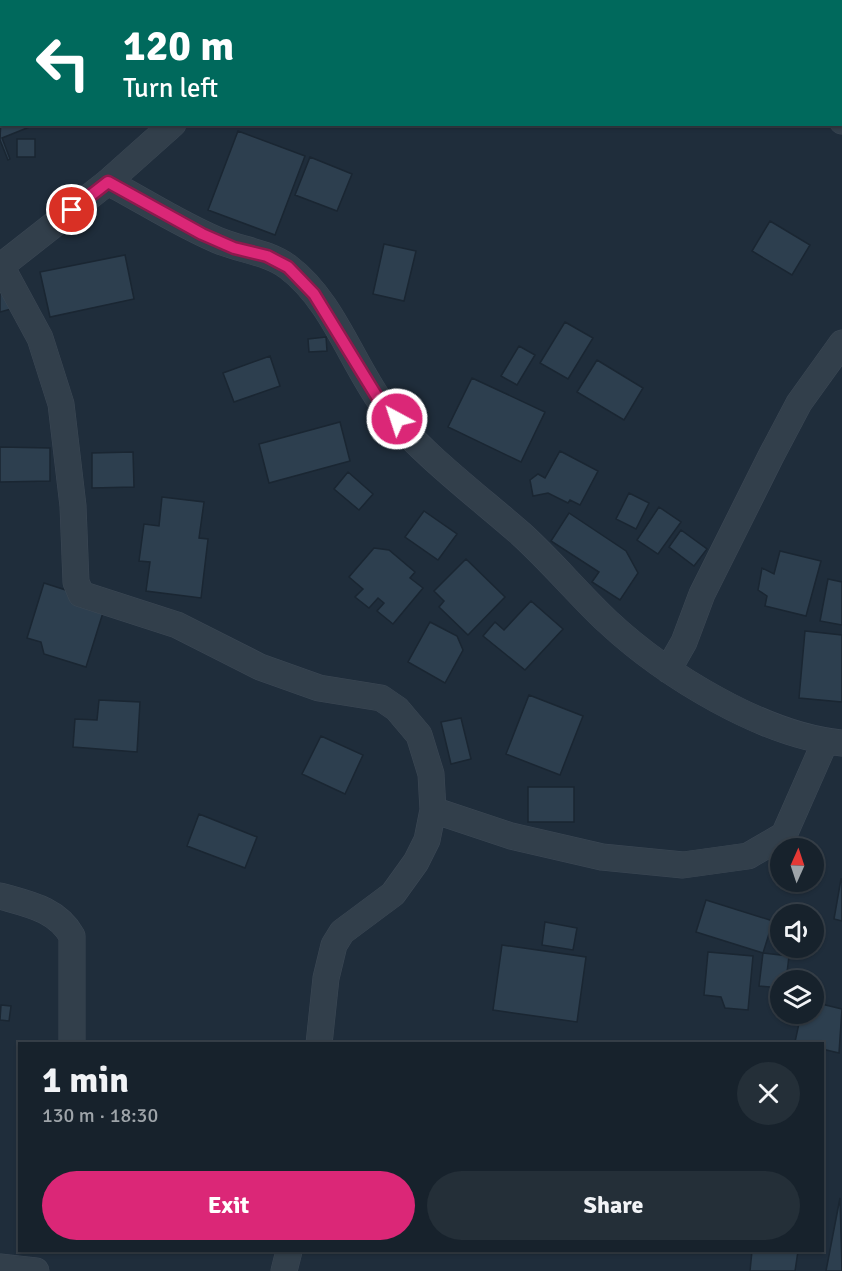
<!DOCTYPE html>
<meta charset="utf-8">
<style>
body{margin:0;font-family:Signika,sans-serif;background:#242f38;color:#f1f3f6;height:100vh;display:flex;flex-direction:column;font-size:22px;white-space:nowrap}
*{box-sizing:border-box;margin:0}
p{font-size:20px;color:#9ea4a9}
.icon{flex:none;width:33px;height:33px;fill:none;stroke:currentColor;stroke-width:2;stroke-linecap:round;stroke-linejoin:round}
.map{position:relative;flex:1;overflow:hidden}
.side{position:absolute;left:18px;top:1042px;width:806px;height:210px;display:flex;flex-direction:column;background:#17222c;border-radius:0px;box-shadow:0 2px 4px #0004,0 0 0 2px #363f48}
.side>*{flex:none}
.banner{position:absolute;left:0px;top:0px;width:843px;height:126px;box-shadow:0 2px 4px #0004,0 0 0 2px #363f48;background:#00695c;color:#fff;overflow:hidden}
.needle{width:39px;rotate:3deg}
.buttons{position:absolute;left:770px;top:838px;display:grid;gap:12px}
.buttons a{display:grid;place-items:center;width:54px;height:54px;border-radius:50%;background:#17222c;box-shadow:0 2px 4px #0004,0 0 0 2px #363f48;font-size:30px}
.pin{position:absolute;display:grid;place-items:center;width:51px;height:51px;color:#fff;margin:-26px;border:3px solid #fff;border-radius:50%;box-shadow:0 2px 6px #0007}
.me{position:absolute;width:66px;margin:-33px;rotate:320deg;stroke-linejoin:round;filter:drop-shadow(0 0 4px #0008)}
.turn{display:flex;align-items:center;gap:21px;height:126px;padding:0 24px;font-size:27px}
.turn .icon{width:78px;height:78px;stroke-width:2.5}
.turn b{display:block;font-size:42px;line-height:51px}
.round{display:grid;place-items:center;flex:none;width:63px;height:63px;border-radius:32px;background:#242f38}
.headline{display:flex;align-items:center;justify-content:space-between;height:102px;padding:0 24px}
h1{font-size:36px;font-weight:700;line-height:45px}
.cta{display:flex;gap:12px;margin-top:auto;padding:12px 24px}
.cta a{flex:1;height:69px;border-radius:36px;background:#db2777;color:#fff;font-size:24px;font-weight:700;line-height:69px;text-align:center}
.cta a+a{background:#242f38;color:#f1f3f6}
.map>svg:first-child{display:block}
.building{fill:#2d3f4f;stroke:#1a2632;stroke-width:1.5}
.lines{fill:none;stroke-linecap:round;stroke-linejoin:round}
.minor-casing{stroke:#3c4855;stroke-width:27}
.minor{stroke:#323f4b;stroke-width:26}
.route-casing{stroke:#8e194d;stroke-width:15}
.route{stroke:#db2777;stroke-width:10}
</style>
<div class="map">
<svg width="842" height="1271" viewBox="0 0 842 1271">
<rect width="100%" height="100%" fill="#1f2d3b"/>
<path class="building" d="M533,0H584L583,2Z
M2,96V124H37L2,138L10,159L8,160L0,140Z
M238,131L305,156L275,235L208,210Z
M17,139H35V157H17Z
M310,157L352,174L337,211L295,195Z
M770,221L810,245L792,275L752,251Z
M384,244L416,251L404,301L373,294Z
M125,255L134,299L50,317L40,272Z
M0,283L11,309L0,312Z
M565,322L593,338L568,379L540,363Z
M326,337L327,351L309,352L308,339Z
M519,346L535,355L517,385L501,376Z
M270,356L280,386L234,402L223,373Z
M597,360L643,388L624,420L577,392Z
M472,378L545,412L521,462L448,427Z
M340,422L350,461L269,483L259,444Z
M0,447L50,448V481L0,482Z
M560,451L598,471L580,505L570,500L568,503L548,493L533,496L530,480L538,474L545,478Z
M133,452L134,487L92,488V453Z
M348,472L373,494L359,510L334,489Z
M629,493L649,503L636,529L616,519Z
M162,497L204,502L199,538L208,539L201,598L146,591L150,562L139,561L144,524L159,526Z
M659,507L681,522L658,554L637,540Z
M424,511L457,534L438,560L405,537Z
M569,513L626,551L638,573L620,600L592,582L599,572L551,541Z
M681,530L707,549L694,566L669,547Z
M374,548L389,550L415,572L410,578L423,588L393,624L377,611L384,603L378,598L369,608L355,597L363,589L349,577Z
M780,551L821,561L806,616L765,606L767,596L758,590L762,568L774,574Z
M466,559L505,597L468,635L439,607L444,601L434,591Z
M828,579L842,582V625L820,621Z
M44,583L106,603L86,667L44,654L41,642L27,638Z
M531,601L563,629L525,670L483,636L495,622L504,630Z
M430,622L457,636L463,650L445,683L408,662Z
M805,631L842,635V702L799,698Z
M529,695L583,716L560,775L506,754Z
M99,700L140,702L137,752L73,747L75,719L97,720Z
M461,718L471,759L451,764L441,722Z
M321,736L363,755L345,794L302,774Z
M528,787H574V822H528Z
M199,814L257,837L245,868L187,846Z
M841,879H842V921L834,919Z
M706,900L773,921L763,953L696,932Z
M545,922L577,928L573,950L542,945Z
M502,945L586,957L577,1022L493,1010Z
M708,952L753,956L748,1010L725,1008L721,997L704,995Z
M763,953L789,956L786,981H780V988L759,986Z
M813,1002L842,1009L839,1053L822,1049V1044L795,1042L801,1014H813Z
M1,1005L11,1006L9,1021L0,1020Z
M840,1198L842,1271H826Z
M752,1251H798L795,1271H750Z"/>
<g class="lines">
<g class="minor-casing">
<path id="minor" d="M501,0L503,2
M313,2L315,0
M842,101V100
M842,120V121
M108,182C144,201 179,224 217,240C240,250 268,252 288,267C332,300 351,361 382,404C415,449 479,497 521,534C552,562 578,594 608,622C665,675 764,736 842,743
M1,266L40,338L61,404L73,506L76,582L81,594L177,625L260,667L319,688L381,698L397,709L419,735L431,774L433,810L427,840L416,862L393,894L342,932L334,945L326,978L319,1044
M0,267L108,182L173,124
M668,670L684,642L702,594L771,456L799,403L842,343
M433,810L511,836L602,857L683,865L748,856L784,835L825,742
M0,896C28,904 57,909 72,936V1044
M0,1267L36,1271
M284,1271L289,1251"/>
</g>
<use href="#minor" class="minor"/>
</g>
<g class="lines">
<g class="route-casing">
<path id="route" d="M72,210L108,182L202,234L234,248L267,256L288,267L314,294L382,405L397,419"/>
</g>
<use href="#route" class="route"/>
</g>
</svg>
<div class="buttons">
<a><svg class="needle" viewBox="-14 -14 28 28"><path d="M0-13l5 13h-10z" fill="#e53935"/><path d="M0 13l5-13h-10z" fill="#9ea4a9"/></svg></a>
<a><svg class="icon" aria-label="sound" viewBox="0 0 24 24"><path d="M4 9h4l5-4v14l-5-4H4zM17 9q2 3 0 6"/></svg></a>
<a><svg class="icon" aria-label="layers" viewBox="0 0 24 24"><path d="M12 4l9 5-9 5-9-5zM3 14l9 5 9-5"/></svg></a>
</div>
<div class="pin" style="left:72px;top:210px;background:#d93025"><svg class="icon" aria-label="arrive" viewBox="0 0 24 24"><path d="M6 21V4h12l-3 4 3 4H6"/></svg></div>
<svg class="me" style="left:397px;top:419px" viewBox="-20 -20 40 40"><circle r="17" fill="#db2777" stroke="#fff" stroke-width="3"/><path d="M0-11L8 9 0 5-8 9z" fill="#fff"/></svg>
<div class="banner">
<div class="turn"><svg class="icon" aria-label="left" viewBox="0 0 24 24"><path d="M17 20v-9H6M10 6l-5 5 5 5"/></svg><div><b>120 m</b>Turn left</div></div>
</div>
<section class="side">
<div class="headline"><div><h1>1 min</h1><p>130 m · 18:30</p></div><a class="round"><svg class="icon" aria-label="close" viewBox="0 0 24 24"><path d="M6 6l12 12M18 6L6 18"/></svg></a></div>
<div class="cta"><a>Exit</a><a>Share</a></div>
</section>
</div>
